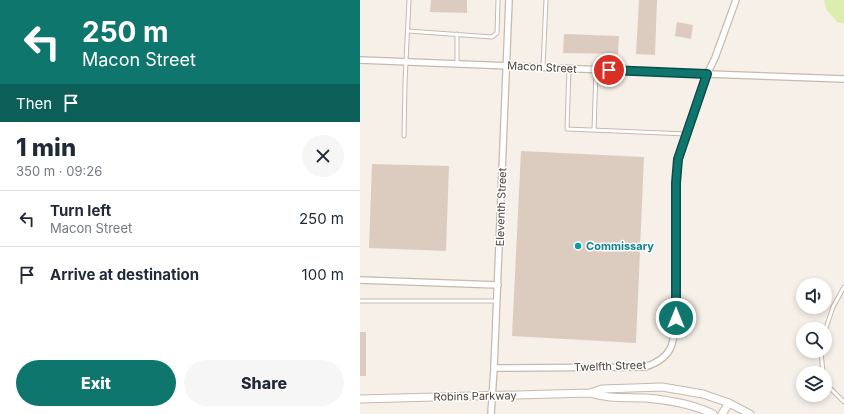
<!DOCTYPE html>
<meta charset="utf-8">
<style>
body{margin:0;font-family:Inter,sans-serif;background:#f6f6f7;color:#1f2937;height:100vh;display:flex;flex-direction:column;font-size:15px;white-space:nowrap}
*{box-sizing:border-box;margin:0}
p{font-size:13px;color:#747a83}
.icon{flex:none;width:22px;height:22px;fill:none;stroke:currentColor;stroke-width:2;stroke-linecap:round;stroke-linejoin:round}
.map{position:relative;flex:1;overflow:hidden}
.panel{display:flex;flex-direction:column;background:#fff;width:360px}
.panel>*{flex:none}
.top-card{background:#0f766e;color:#fff;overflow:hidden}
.fabs{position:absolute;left:436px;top:278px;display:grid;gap:8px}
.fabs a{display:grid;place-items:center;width:36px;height:36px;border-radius:50%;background:#fff;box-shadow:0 2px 6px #0003;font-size:20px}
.pin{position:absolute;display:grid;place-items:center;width:34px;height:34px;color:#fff;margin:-17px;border:2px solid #fff;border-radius:50%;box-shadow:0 1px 4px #0007}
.me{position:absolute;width:44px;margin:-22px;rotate:0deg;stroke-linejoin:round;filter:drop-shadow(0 0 3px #0008)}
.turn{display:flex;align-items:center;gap:14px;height:84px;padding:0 16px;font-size:18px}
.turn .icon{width:52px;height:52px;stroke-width:2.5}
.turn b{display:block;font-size:28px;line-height:34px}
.then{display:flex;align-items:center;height:38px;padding:0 16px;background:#0003;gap:8px;font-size:15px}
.round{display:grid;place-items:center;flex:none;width:42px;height:42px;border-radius:21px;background:#f6f6f7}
.overview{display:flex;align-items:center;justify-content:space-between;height:68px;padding:0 16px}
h1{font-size:24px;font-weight:800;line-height:30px}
.button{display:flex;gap:8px;margin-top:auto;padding:8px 16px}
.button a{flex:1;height:46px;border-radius:24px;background:#0f766e;color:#fff;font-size:16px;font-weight:800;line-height:46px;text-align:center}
.button a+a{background:#f6f6f7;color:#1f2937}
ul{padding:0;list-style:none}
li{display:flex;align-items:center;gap:12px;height:56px;padding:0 16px;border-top:1px solid #e0e1e3}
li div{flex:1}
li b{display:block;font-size:15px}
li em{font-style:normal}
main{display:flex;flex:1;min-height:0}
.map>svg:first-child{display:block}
.green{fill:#dceeae}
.building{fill:#dcccc0}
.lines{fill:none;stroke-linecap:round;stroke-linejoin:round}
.service-casing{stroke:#c6b9ad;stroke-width:5}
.minor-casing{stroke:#c6b9ad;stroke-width:8}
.tertiary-casing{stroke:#c6b9ad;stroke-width:9}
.service{stroke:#fff;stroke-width:3}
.minor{stroke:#fff;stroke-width:5.5}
.tertiary{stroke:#fff;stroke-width:7}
.route-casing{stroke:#0a4d48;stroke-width:10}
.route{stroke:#0f766e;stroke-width:7}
.culture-dot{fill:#0f9aa8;stroke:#fff;stroke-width:1.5}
.labels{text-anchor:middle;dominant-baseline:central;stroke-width:3;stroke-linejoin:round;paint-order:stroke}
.street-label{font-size:11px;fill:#4b3f36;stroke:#fff}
.culture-label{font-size:11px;font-weight:bold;fill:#0d838f;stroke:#fff;text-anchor:start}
</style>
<main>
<section class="panel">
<div class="top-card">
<div class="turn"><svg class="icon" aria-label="left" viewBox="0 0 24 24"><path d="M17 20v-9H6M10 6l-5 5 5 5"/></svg><div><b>250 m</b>Macon Street</div></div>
<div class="then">Then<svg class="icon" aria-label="arrive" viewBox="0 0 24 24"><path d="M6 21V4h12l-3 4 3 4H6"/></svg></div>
</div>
<div class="overview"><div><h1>1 min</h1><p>350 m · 09:26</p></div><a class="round"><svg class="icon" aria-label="close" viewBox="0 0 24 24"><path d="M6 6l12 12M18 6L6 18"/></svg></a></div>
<ul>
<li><svg class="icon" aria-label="left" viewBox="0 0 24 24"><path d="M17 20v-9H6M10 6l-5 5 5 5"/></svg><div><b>Turn left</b><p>Macon Street</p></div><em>250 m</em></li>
<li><svg class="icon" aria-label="arrive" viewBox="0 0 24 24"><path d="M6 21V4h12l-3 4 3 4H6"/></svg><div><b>Arrive at destination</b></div><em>100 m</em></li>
</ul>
<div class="button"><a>Exit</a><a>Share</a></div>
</section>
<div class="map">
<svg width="484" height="414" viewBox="0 0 484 414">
<rect width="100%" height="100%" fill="#f6f0e9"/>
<path class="green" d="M464,0H484V23H478L466,9Z"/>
<path class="building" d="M71,0H107V13L70,12Z
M279,0H297L295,55L276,54Z
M317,22L333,25L331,39L315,36Z
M204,34L259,36L258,54L203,53Z
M161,151L284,157L276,343L152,336Z
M12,164L89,166L86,251L9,248Z
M0,332H6V376H0Z"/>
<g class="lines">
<g class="service-casing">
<path id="service" d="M48,31L132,37L137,33L138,0
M97,63V34
M183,67L186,0
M209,68L207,129L327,134
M234,130L236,70
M44,136L45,83L49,0
M0,301H137
M465,331L473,307L484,287
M461,351L463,373
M465,378L469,387L484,402"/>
</g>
<g class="minor-casing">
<path id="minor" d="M0,60L347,74L484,79
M0,280L138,285
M134,368L285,367C312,358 314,345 316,318V183L319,159L347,74L355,58L376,0
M131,414L134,368L149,0"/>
</g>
<g class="tertiary-casing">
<path id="tertiary" d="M230,393L242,389L302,387L343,394L369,403L390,414
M0,399L230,393C249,399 267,397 286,398C308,400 333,404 353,414
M362,414L369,403"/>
</g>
<use href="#service" class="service"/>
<use href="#minor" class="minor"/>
<use href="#tertiary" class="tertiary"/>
</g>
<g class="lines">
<g class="route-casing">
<path id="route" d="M249,70L347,74L318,159L316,183V318"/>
</g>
<use href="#route" class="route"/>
</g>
<circle class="culture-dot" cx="218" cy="246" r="4"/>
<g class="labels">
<g class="street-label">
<text transform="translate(182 67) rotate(3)">Macon Street</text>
<text transform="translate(141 207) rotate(-88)">Eleventh Street</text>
<text transform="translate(250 366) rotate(-2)">Twelfth Street</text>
<text transform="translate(115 396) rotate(-1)">Robins Parkway</text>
</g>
<g class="culture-label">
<text x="226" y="246">Commissary</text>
</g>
</g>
</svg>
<div class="fabs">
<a><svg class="icon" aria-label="sound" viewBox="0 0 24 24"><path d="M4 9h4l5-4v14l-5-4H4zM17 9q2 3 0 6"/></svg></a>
<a><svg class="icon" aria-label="search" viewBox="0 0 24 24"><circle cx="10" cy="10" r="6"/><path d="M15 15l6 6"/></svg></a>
<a><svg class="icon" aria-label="layers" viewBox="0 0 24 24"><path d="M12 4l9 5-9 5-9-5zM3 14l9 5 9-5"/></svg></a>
</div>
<div class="pin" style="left:249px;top:70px;background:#d93025"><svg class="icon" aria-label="arrive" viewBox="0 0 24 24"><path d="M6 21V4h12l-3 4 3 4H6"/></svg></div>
<svg class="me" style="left:316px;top:318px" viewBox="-20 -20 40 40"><circle r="17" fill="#0f766e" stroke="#fff" stroke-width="3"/><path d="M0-11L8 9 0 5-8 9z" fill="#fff"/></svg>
</div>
</main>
